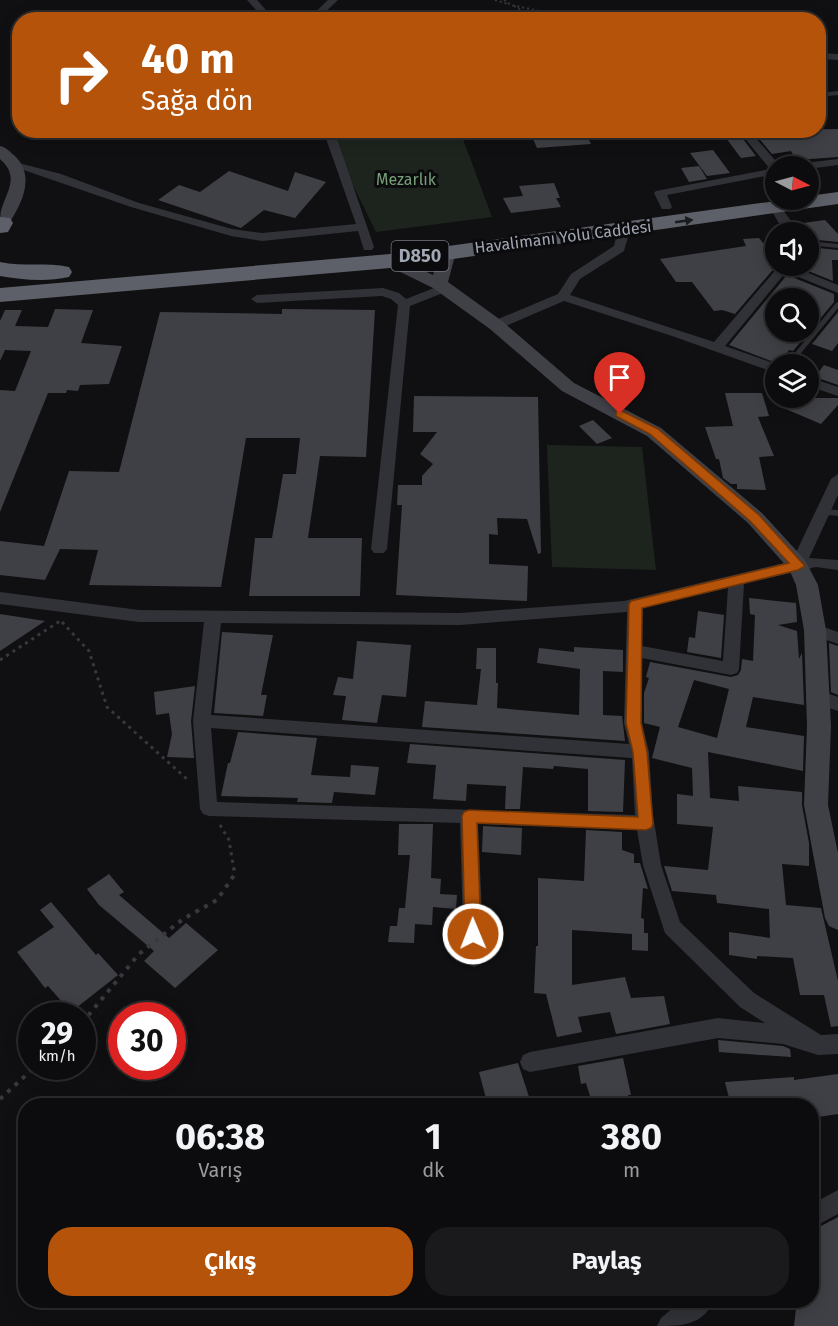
<!DOCTYPE html>
<html lang="tr">
<meta charset="utf-8">
<style>
body{margin:0;font-family:"Fira Sans",sans-serif;background:#1a1a1c;color:#f1f3f6;height:100vh;display:flex;flex-direction:column;font-size:22px;white-space:nowrap}
*{box-sizing:border-box;margin:0}
p{font-size:20px;color:#9a9b9e}
.icon{flex:none;width:33px;height:33px;fill:none;stroke:currentColor;stroke-width:2;stroke-linecap:round;stroke-linejoin:round}
.map{position:relative;flex:1;overflow:hidden}
.details{position:absolute;left:18px;top:1098px;width:801px;height:210px;display:flex;flex-direction:column;background:#0c0c0e;border-radius:24px;box-shadow:0 3px 15px #0003,0 0 0 2px #2c2c2e}
.details>*{flex:none}
.guide{position:absolute;left:12px;top:12px;width:814px;height:126px;border-radius:24px;box-shadow:0 3px 15px #0003,0 0 0 2px #2c2c2e;background:#b45309;color:#fff;overflow:hidden}
.needle{width:39px;rotate:96deg}
.fabs{position:absolute;left:765px;top:156px;display:grid;gap:12px}
.fabs a{display:grid;place-items:center;width:54px;height:54px;border-radius:50%;background:#0c0c0e;box-shadow:0 3px 15px #0003,0 0 0 2px #2c2c2e;font-size:30px}
.speed{position:absolute;left:18px;top:1002px;display:flex;gap:12px;font-size:30px;font-weight:700;text-align:center}
.speed>*{display:grid;place-content:center;width:78px;height:78px;border-radius:50%;background:#0c0c0e;box-shadow:0 3px 15px #0003,0 0 0 2px #2c2c2e;line-height:1}
.speed small{font-size:15px;font-weight:400}
.speed .limit{border:9px solid #d22;background:#fff;color:#111}
.pin{position:absolute;display:grid;place-items:center;width:51px;height:51px;color:#fff;margin:-62px -26px;border-radius:50% 50% 50% 0;rotate:-45deg;box-shadow:0 0 6px #0007}
.pin .icon{rotate:45deg}
.me{position:absolute;width:66px;margin:-33px;rotate:359deg;stroke-linejoin:round;filter:drop-shadow(0 0 4px #0008)}
.turn{display:flex;align-items:center;gap:21px;height:126px;padding:0 30px;font-size:27px}
.turn .icon{width:78px;height:78px;stroke-width:2.5}
.turn b{display:block;font-size:42px;line-height:51px}
.eta{display:flex;justify-content:space-evenly;align-items:center;height:102px;text-align:center}
.eta b{font-size:36px;font-weight:700;line-height:42px}
.button{display:flex;gap:12px;margin-top:auto;padding:12px 30px}
.button a{flex:1;height:69px;border-radius:24px;background:#b45309;color:#fff;font-size:24px;font-weight:700;line-height:69px;text-align:center}
.button a+a{background:#1a1a1c;color:#f1f3f6}
.map>svg:first-child{display:block}
.green{fill:#1d241d}
.building{fill:#3f4045;fill-rule:evenodd}
.lines{fill:none;stroke-linecap:round;stroke-linejoin:round}
.path-far2{stroke:#37393e;stroke-width:2;stroke-dasharray:2 3;stroke-linecap:butt}
.path-far1{stroke:#37393e;stroke-width:3;stroke-dasharray:3 4.5;stroke-linecap:butt}
.path{stroke:#37393e;stroke-width:4;stroke-dasharray:4 6;stroke-linecap:butt}
.lane{fill:#313237;fill-rule:evenodd}
.street{fill:#313237;fill-rule:evenodd}
.secondary{fill:#3f4147;fill-rule:evenodd}
.highway{fill:#5d6068;fill-rule:evenodd}
.oneway{fill:#1b1c1f}
.route{fill:#b45309;stroke:#753606;stroke-width:1.5}
.labels{text-anchor:middle;dominant-baseline:central;stroke-width:6;stroke-linejoin:round;paint-order:stroke}
.far-park-label{font-size:16px;fill:#779f79;stroke:#0b0b0d}
.far-street-label{font-size:16px;fill:#a1a7b3;stroke:#0b0b0d}
.shield{fill:#0b0b0d;stroke:#747881;stroke-width:1.5}
.shield-label{font-size:18px;font-weight:bold;fill:#a1a7b3}
</style>
<div class="map">
<svg width="838" height="1326" viewBox="0 0 838 1326">
<rect width="100%" height="100%" fill="#101012"/>
<path class="green" d="M334,131H460L492,217L376,232L344,167Z
M547,445L642,447L656,570L552,567Z"/>
<path class="building" d="M838,129V157L796,160L791,151L772,154L752,130Z
M529,130H584L591,144L537,148Z
M720,130H736L756,156L741,158Z
M713,150L730,173L707,176L690,153Z
M699,166L707,179L689,182L681,168Z
M229,171L288,191L295,172L326,182L295,218L264,210L241,228L158,200L179,185L200,192Z
M554,183L560,198H556L561,207L511,213L503,198L523,196L519,186Z
M825,220L838,234V242L808,239V229L803,223Z
M759,238L776,258V266L735,314L722,310L714,311L692,282H676L660,259L746,246L743,239Z
M808,247L838,250V260H832L833,281L796,266H808Z
M787,275L834,294V302L793,351L789,350L779,364L729,345ZM776,298H808V332H776Z
M55,309L93,310L81,343L122,346L109,384L80,385L78,391L67,390L66,393H48L0,512V390L15,391L31,351L5,350L0,361V321L5,310H22L15,326L48,327Z
M282,309L375,310L366,457L320,456L308,538H362L360,596H249L255,538H272L283,474H296L300,438H246L221,587L89,585L98,550L60,549L45,580L0,575V541L44,546L69,471L119,472L160,312L282,314Z
M838,312V343L832,351L812,344Z
M824,365L838,370V385L815,377Z
M725,393H762L769,416L758,417L774,456L759,457L766,490L737,489V484H731L723,478L719,459H716L705,427L733,426Z
M414,396L538,397L541,553L538,554L527,519L497,518L498,535L489,534V564L528,566L527,601L396,595L402,505H397L398,485H422V476L433,464L420,454L437,432H413Z
M790,398H838V405L821,424L781,407Z
M593,420L612,438L597,444L579,426Z
M749,598L796,603L797,622L778,625L797,631L799,659L802,653L804,705L753,697L746,727L804,736L803,771L708,752L710,798L739,801L738,786L802,792V805L809,843V866L782,864L786,905L821,908L838,981V1026L831,1027L824,995H800L793,958L757,956V959L729,955V932L770,938L769,909L717,903L716,895L672,891L664,866L708,870L713,827L677,824V794L693,796L692,768L652,758L660,727L644,723V693L649,678L646,677L650,662L731,677L738,675L741,670L742,659L753,661L755,615L750,614ZM694,680L729,689L717,738L678,727Z
M698,611L724,615L721,658L687,652L689,637L695,638Z
M0,614L45,621L0,651Z
M222,632L273,635L261,695H267L263,716L214,713Z
M357,641L411,645L406,697L382,695L377,723L342,720L346,696L333,695L338,677L353,679Z
M829,643L838,646V695L831,692Z
M574,647L623,650V672L603,671V715L622,716L625,741L422,727L425,701L477,705L481,669H476L477,648H496V683H498L497,708L579,715L580,669L537,663L539,648L574,652Z
M195,686L191,721L194,758L167,757L172,734L169,713L156,715L154,692Z
M238,732L317,738L311,775L350,777L351,765L379,767L375,795L334,792L332,803L297,802L298,798L221,796L228,763H230Z
M410,744L625,760L623,812L588,811V769L554,766L553,769L523,767L520,809H505L506,786L467,784L466,801L433,799L436,765L407,763Z
M399,824H433L431,878L441,879L440,894L457,895L456,909L433,907L432,925L415,924L414,943L388,942L390,926H397L399,908H405L410,855H398Z
M483,826L522,828L521,855L482,852Z
M586,830L622,832V850L634,854V863H640L648,889L643,888L641,918L644,919V933H648V951L632,950V934L572,930V985L625,977L631,998L664,996L670,1024L616,1034L610,1012L578,1017L582,1032L557,1037L546,994L534,993L536,946H538V878L584,881Z
M109,874L124,892L119,895L169,938L186,923L218,950L175,988L144,961L154,951L99,905L87,889Z
M51,902L96,955L98,953L118,975L71,1012L48,986L45,988L17,952L54,927L40,910Z
M718,1040L783,1046L790,1049L791,1057L719,1052Z
M623,1058L631,1095H628L630,1106H593L586,1083L581,1084L578,1066Z
M518,1063L532,1106H488L479,1072Z
M838,1074V1114L812,1118V1106H731L725,1082L794,1077V1080Z
M838,1217V1326H794L797,1300H812V1235L821,1226Z"/>
<g class="lines">
<path class="path-far2" d="M495,0L508,4
M504,0L511,5L583,20
M514,6L541,20"/>
<path class="path-far1" d="M62,622L89,651L107,707L189,781
M0,660L60,621
M220,825L229,840L234,870"/>
<path class="path" d="M82,1023L139,954L183,919L217,900L235,874L234,869
M0,1099L36,1066"/>
<path class="lane" d="M838,91V95L819,97V93Z
M808,241L838,244V248L808,245Z
M838,302V308L792,364H786L836,303Z
M821,509L838,510V516L818,514L817,512Z"/>
<path class="street" d="M247,0H257L275,20H265Z
M328,0H338L317,20H307Z
M819,53L838,54V60L819,59Z
M323,130H334L374,247L372,250H364L358,231L262,241L231,236L131,207L9,165L15,162L61,174L139,203L232,229L262,233L356,224Z
M738,130H749L780,166H776V174L667,195L672,207L670,209H662L654,193L656,191L770,169Z
M838,159V165L808,169V166H799L805,163Z
M776,205L780,206L794,225L796,232H784L770,208Z
M624,226L630,230L624,251L580,279L570,295L714,342L779,266H791L838,285V293L786,272L725,346L776,364V373L672,336L564,301L501,328H491L490,325L491,322L558,294L571,274L614,246L618,230Z
M444,284L448,285L450,288L448,291L410,306L387,549L384,553H374L371,549L398,305L391,299L382,296L257,303L251,299L257,295L383,288L399,293L406,299Z
M808,377L838,387V396L808,386Z
M838,474V495L809,558L838,560V570L816,567L744,584L739,669L737,673L731,675L642,658V723L649,752L653,815L661,865L680,922L754,993L821,1035L838,1034V1054L818,1055L783,1044L718,1038L530,1072L523,1069L520,1062L523,1055L530,1052L718,1018L765,1023L740,1007L665,933L643,865L637,830L478,824L484,958L481,964L474,967L467,964L464,958L460,823L209,816L203,814L200,809L193,721L204,622H139L0,604V592L139,610L460,613L624,601L792,561L831,479ZM728,588L723,661L642,646L643,608ZM627,612L624,723L629,744L211,715L221,623L460,625ZM211,728L632,758L635,815L217,802Z
M815,624L838,632V644L809,634L807,630L809,626Z
M818,690L838,697V711L812,702L810,697L812,692Z
M838,1190V1214L812,1228V1204Z
M682,1300H714C703,1326 681,1326 657,1326L661,1318Z"/>
<path class="secondary" d="M0,146C6,147 10,152 15,156C37,178 20,207 6,228L0,230C0,224 0,216 1,211C7,190 20,177 0,159Z
M448,247L456,252L448,282L502,321L574,383L661,428L762,513L805,560L818,585L826,630L831,726L828,805L838,853V930L829,926L825,918L804,805L807,726L804,630L796,585L789,569L748,523L647,436L562,391L490,329L433,288L384,264L382,261L390,256L396,258L433,275L440,252Z"/>
<path class="highway" d="M838,192V204L390,268L0,302V288L390,254L783,200H808V196Z
M0,217L10,218L13,223L8,232L0,233Z
M0,262C23,267 47,262 69,267L72,272L69,277C48,282 21,280 0,276Z"/>
</g>
<defs><path id="oneway-solid" d="M-6-.8H1V-3.2L6.5 0L1 3.2V.8H-6Z" transform="scale(1.5)"/></defs>
<use class="oneway" href="#oneway-solid" transform="translate(684 221) rotate(-8)"/>
<path class="route" d="M620,410L658,429L759,515L805,566L798,570L642,608L641,723L647,752L653,824L651,828L646,830L477,823L481,934L479,940L473,942L468,940L465,934L462,816L464,812L469,810L638,817L633,752L626,723L629,604L631,601L789,563L750,521L650,434L616,416V411Z"/>
<g class="labels">
<g class="far-park-label">
<text x="406" y="179">Mezarlık</text>
</g>
<g class="far-street-label">
<text transform="translate(563 237) rotate(-7)">Havalimanı Yolu Caddesi</text>
</g>
<rect class="shield" x="391.5" y="241" width="57" height="30" rx="4.5"/>
<g class="shield-label">
<text x="420" y="256">D850</text>
</g>
</g>
</svg>
<div class="fabs">
<a><svg class="needle" viewBox="-14 -14 28 28"><path d="M0-13l5 13h-10z" fill="#e53935"/><path d="M0 13l5-13h-10z" fill="#9a9b9e"/></svg></a>
<a><svg class="icon" aria-label="sound" viewBox="0 0 24 24"><path d="M4 9h4l5-4v14l-5-4H4zM17 9q2 3 0 6"/></svg></a>
<a><svg class="icon" aria-label="search" viewBox="0 0 24 24"><circle cx="10" cy="10" r="6"/><path d="M15 15l6 6"/></svg></a>
<a><svg class="icon" aria-label="layers" viewBox="0 0 24 24"><path d="M12 4l9 5-9 5-9-5zM3 14l9 5 9-5"/></svg></a>
</div>
<div class="speed"><div>29<small>km/h</small></div><div class="limit">30</div></div>
<div class="pin" style="left:620px;top:414px;background:#d93025"><svg class="icon" aria-label="arrive" viewBox="0 0 24 24"><path d="M6 21V4h12l-3 4 3 4H6"/></svg></div>
<svg class="me" style="left:473px;top:934px" viewBox="-20 -20 40 40"><circle r="17" fill="#b45309" stroke="#fff" stroke-width="3"/><path d="M0-11L8 9 0 5-8 9z" fill="#fff"/></svg>
<div class="guide">
<div class="turn"><svg class="icon" aria-label="right" viewBox="0 0 24 24"><path d="M7 20v-9h11M14 6l5 5-5 5"/></svg><div><b>40 m</b>Sağa dön</div></div>
</div>
<section class="details">
<div class="eta">
<div><b>06:38</b><p>Varış</p></div>
<div><b>1</b><p>dk</p></div>
<div><b>380</b><p>m</p></div>
</div>
<div class="button"><a>Çıkış</a><a>Paylaş</a></div>
</section>
</div>
